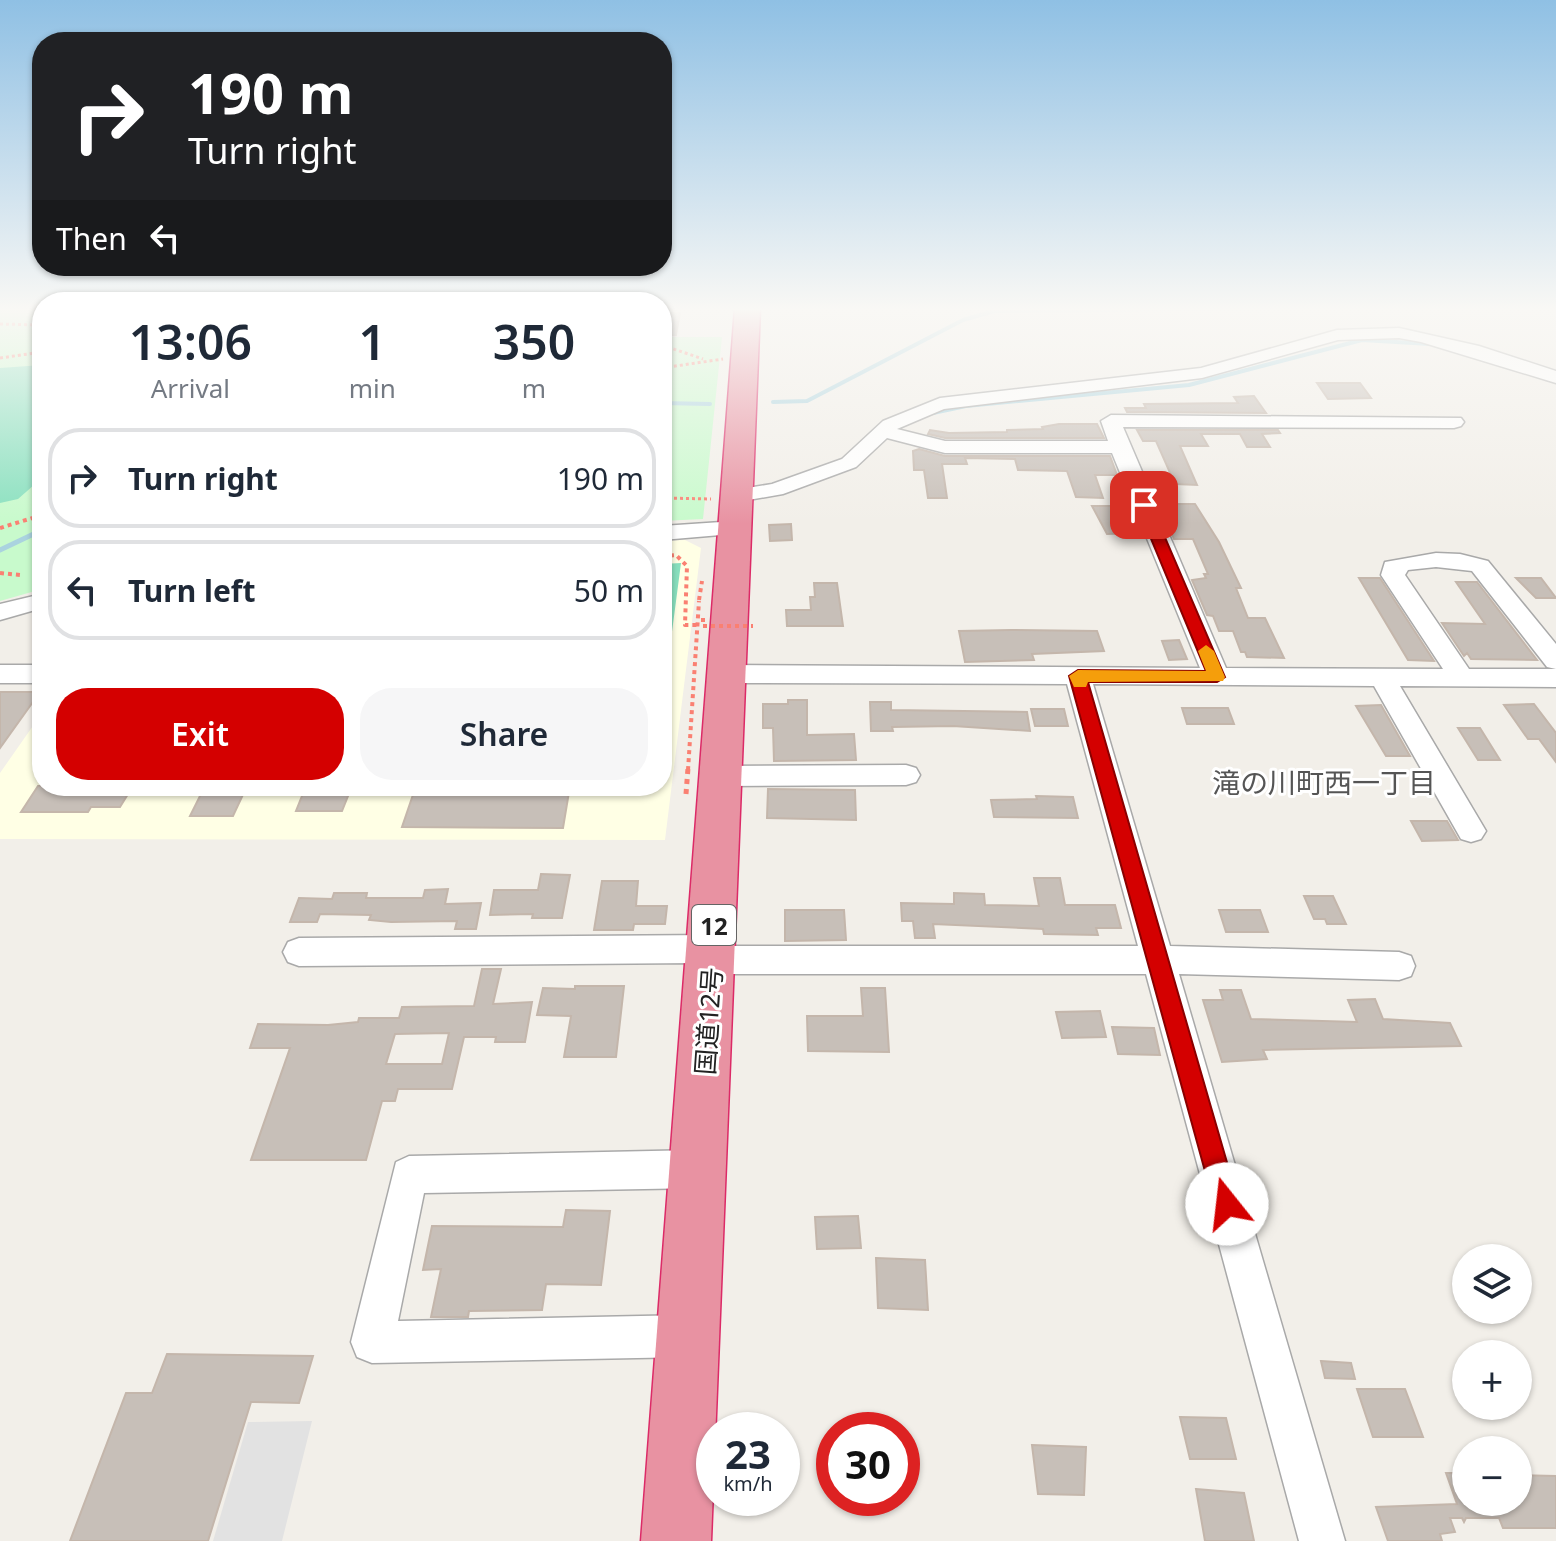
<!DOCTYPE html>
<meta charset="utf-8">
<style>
body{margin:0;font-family:"Noto Sans","Noto Sans JP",sans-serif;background:#f6f6f7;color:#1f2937;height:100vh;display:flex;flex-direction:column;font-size:30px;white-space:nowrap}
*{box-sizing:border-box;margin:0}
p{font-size:26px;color:#747a83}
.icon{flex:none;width:44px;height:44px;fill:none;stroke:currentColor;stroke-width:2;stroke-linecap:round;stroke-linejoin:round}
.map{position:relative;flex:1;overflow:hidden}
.sheet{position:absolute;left:32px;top:292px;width:640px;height:504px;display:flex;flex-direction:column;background:#fff;border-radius:32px;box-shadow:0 2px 6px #0004}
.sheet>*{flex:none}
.hud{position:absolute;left:32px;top:32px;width:640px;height:244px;border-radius:32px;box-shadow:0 2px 6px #0004;background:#202124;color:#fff;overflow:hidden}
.buttons{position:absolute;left:1452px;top:1244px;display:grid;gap:16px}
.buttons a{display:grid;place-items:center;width:80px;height:80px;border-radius:50%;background:#fff;box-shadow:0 2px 6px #0004;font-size:40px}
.speed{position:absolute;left:696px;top:1412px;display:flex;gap:16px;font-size:40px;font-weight:700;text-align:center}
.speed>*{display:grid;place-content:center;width:104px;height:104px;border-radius:50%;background:#fff;box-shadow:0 2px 6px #0004;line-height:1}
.speed small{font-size:20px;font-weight:400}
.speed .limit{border:12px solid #d22;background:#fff;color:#111}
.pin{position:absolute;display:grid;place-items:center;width:68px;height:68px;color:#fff;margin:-34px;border-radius:16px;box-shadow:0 4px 12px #0006}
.me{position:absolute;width:88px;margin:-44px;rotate:344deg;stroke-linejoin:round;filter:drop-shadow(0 0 6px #0008)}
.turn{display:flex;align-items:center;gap:28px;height:168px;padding:0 24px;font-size:36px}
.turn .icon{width:104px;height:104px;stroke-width:2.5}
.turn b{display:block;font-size:56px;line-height:68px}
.then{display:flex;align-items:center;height:76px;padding:0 24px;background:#0003;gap:16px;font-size:30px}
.eta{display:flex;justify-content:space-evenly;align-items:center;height:136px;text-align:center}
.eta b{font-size:48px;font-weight:600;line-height:56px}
.action{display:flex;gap:16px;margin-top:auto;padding:16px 24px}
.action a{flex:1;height:92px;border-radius:32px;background:#d40000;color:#fff;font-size:32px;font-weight:600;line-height:92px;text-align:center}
.action a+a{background:#f6f6f7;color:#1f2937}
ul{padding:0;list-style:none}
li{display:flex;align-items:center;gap:24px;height:100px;margin:0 16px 12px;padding:0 8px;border:4px solid #e0e1e3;border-radius:32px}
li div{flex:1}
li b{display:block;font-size:30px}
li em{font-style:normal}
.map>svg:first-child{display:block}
.education{fill:#ffffe5}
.park{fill:#c8facc}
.pitch{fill:#88e0be}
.parking{fill:#e2e2e2}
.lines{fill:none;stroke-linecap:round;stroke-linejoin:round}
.stream-far1{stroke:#aad3df;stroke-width:4}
.stream{stroke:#aad3df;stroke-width:5}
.building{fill:#c7bfb8;stroke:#c4b6ab;stroke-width:2;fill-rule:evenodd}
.minor-casing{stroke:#a9a9a9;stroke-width:3}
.highway-casing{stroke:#dc2a67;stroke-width:3}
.path-far2{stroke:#fa8072;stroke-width:3;stroke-dasharray:3 3;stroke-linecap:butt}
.path-far1{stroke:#fa8072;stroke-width:4;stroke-dasharray:4 4;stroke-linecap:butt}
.path{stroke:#fa8072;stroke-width:5;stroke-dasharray:5 5;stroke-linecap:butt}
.minor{fill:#fff;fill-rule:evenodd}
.highway{fill:#e892a2;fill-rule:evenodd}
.path-bridge{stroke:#fa8072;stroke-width:4;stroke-dasharray:4 4;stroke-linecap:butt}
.route{fill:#d40000;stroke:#8a0000;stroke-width:2}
.slow{fill:#f59e0b}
.labels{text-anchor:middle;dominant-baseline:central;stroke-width:6;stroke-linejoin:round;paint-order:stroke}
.shield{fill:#fff;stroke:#646464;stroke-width:2}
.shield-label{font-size:24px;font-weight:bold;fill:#222}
.street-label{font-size:26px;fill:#222;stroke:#fff}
.neighbourhood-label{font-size:28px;fill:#555;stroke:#fff}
</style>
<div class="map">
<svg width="1556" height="1541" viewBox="0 0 1556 1541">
<rect width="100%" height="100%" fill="#f2efe9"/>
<path class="education" d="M685,540L701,548L665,840L0,839V773L42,713V786H662V541Z"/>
<path class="park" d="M0,308H42V589L0,601Z
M662,337H722L703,519L662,521Z"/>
<path class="pitch" d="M42,365V478L18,499L0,503V368Z
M681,563L662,708V564Z"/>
<path class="parking" d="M312,1421L282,1541H213L248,1422Z"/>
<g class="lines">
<path class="stream-far1" d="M773,402L807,401L963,320L994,311L1294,308
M662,403L710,404
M933,413L966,406L1189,385L1362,340L1430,344"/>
<path class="stream" d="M0,550L42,530"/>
</g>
<path class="building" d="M662,313H680L676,335H662Z
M1317,383H1360L1371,398L1328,399Z
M1254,396L1266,413L1127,412L1125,408H1146L1144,404L1238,403L1234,397Z
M1059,424H1097L1104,438H945L928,434L930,430L949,433L1007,432V430L1043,429L1042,427Z
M1137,430H1278L1280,433L1262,434L1270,447H1247L1240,434H1201L1208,446H1180L1197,485L1175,484L1156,441H1143Z
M919,449L945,456H1110L1117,475H1095L1103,498L1076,497L1067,471L1018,470L1015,459L965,458L967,464H942L947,498H928L924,470H914L913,451Z
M1159,504H1195L1219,542L1241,588H1236L1248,618H1265L1284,658L1247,657L1245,652H1241L1233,631H1219L1213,616L1207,615L1192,580L1206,578L1204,574H1208L1193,539H1174Z
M1092,506H1122L1134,533L1107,534Z
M791,524L792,540L770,541L769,525Z
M1359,578H1380L1434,661L1408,660Z
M1516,578H1541L1556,598H1536Z
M1456,582H1477L1537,660L1471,659L1467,653L1464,656L1442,623L1485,624Z
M814,583H837L843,626H787L786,610H811L810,597H815Z
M1011,630L1097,631L1104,651L1032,654L1034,660L965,662L959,631Z
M1179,640L1187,659L1169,660L1162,641Z
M0,692H40L0,748Z
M788,700H807V735L854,734L856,760L774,761L773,728H763V704H788Z
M870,702H891V710L1027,712L1030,731L953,726L892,727L893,731H871Z
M1534,704L1556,733V762L1539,739H1528L1504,705Z
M1381,705L1410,756H1386L1356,706Z
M1182,708H1228L1234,724H1187Z
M1031,709H1064L1068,726H1035Z
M1458,728H1480L1500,760H1478Z
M38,786H133L120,807H91L88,812H21Z
M205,786H247L233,816H190Z
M306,786H352L342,811H296Z
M416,786H570L563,828L402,827Z
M768,789L855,790L856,820L767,818Z
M1036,796L1073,797L1078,818L994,817L991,800L1037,799Z
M1411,821H1447L1458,840L1422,841Z
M541,874L570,875L562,918H532L533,914L490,915L494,890H538Z
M1034,878H1060L1065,905H1115L1121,928H1096L1098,935L1044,934L1043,929L933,924L935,938H915L913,921H902L901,903L954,904V893L984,894L985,905L1039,906Z
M602,881H638L636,906H667L665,924H634L633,930H594Z
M448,889L445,904L481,903L476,929H455L457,921L391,922L369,920L371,915L320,914L317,922H290L299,898L332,899L334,893H367L366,898H423L425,890Z
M1304,896H1333L1346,924H1327L1325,919H1314Z
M785,910H844L846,940L785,941Z
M1219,910H1260L1268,932H1226Z
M482,969H501L493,1004L532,1002L525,1042H495L496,1037H464L452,1089H398L395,1101H382L366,1160H251L290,1048H250L258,1024L328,1025L358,1022L359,1018H399L402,1007L474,1006ZM449,1033L442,1064H386L395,1034Z
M575,986H624L616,1057H564L571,1016L537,1015L543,988L575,989Z
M861,988H885L889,1052L808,1051L807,1016H863Z
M1220,990H1241L1251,1019L1357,1022L1348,1000L1375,999L1383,1019L1450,1023L1461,1046L1263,1050L1267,1059L1222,1062L1203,1000H1223Z
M1100,1011L1106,1037L1062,1038L1056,1012Z
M1112,1027L1154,1028L1160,1055L1118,1054Z
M566,1210L610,1211L601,1285L546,1284L542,1310L469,1311L468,1317H431L441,1269L423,1270L432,1226L563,1227Z
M858,1216L861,1248L817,1249L815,1217Z
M876,1258L925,1260L928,1310L878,1308Z
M167,1354L313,1356L299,1403L251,1402L208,1541H70L126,1393H152Z
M1321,1361L1351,1363L1355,1379L1325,1378Z
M1357,1389H1405L1423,1437H1373Z
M1180,1417L1226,1418L1236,1459H1190Z
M1032,1445L1086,1447L1084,1495L1038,1494Z
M1446,1473H1466V1502H1518V1475L1556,1476V1528H1503L1499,1518H1466L1464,1522L1462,1518H1450L1455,1532L1440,1534L1442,1541H1388L1376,1507L1457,1504Z
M1196,1489L1244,1493L1254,1541H1205Z"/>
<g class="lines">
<g class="minor-casing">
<path id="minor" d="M1399,328L1479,346L1556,371V383L1421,342L1399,338L1338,340L1202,378L944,409L897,429L945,441H1108L1101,421L1111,415L1461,418L1464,422L1461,426L1454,428L1123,427L1226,668L1443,669L1381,575L1385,562L1436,553L1460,554L1488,561L1556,644V687L1400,686L1486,831L1481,839L1471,842L1461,839L1374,686L1093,684L1170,946L1399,952L1411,956L1415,966L1411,976L1399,980L1179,974L1345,1541H1299L1146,974H712L700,970L697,963L299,966L288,962L283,952L288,942L299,938L713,935L724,939L728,946H1138L1067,684L727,683L718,680L714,674L718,668L727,665L1200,668L1112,453H945L887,438L856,467L783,494L737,502L726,496L729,491L772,484L842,459L883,421L940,398L1201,368L1337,330ZM1436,567L1472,571L1547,667L1556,669H1469L1405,575L1408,570Z
M736,521L744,523L747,528L744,533L662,540V526Z
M42,594V608L0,620V604Z
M0,665H42V683H0Z
M906,765L916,768L920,775L916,782L906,785L722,786L712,783L708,776L712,769L722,766Z
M699,1150L712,1156L718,1169L712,1182L699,1188L424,1193L398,1321L689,1315L704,1321L710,1336L704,1351L689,1357L372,1363L357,1357L351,1342L396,1162L409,1156Z"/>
</g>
<g class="highway-casing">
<path id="highway" d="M735,308H760L711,1541H641Z"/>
</g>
<path class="path-far2" d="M0,324L42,325
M662,345L703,359
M0,358L42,352
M662,368L723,359
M662,498L711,499"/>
<path class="path-far1" d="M0,528L42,515
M662,556L676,555L687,566L685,625H698
M0,573L20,575
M699,600L702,581
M688,770L699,601"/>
<path class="path" d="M686,794L688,768"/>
<use href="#minor" class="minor"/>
<use href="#highway" class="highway"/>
<path class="path-bridge" d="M703,618V626H753"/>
</g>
<linearGradient id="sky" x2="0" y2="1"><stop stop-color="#8fc0e4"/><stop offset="0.59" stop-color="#f9f8f5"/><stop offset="1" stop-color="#f9f8f5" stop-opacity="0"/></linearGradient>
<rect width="1556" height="524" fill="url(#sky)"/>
<path class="route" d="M1144,500L1151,505L1225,677L1217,682H1088L1239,1204L1235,1213L1227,1217L1218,1213L1214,1204L1069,676L1078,670L1206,671L1137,505Z"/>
<path class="slow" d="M1206,645L1214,651L1225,677L1223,681L1088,682L1086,687H1074L1069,676L1078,670L1206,671L1198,651Z"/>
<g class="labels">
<rect class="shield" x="692" y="905" width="44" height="40" rx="6"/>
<g class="shield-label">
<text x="714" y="925">12</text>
</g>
<g class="street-label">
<text transform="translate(708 1021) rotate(-86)">国道12号</text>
</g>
<g class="neighbourhood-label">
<text x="1324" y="782">滝の川町西一丁目</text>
</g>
</g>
</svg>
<div class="buttons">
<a><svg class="icon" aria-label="layers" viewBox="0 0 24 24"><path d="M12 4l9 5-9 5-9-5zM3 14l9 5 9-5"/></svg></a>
<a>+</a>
<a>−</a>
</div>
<div class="speed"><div>23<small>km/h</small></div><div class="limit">30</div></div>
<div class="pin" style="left:1144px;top:505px;background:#d93025"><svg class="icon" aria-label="arrive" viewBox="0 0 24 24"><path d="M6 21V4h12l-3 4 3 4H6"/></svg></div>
<svg class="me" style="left:1227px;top:1204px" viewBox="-20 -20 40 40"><circle r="19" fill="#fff"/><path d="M0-13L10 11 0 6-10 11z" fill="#d40000"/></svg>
<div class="hud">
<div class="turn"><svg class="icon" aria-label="right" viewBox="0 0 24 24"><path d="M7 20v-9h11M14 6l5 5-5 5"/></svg><div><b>190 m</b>Turn right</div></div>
<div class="then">Then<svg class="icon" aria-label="left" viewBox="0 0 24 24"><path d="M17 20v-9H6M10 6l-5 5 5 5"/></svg></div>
</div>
<section class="sheet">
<div class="eta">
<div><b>13:06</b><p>Arrival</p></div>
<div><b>1</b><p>min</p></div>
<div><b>350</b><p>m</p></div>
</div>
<ul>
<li><svg class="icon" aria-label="right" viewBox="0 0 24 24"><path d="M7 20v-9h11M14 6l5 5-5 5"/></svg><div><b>Turn right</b></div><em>190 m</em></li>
<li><svg class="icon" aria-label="left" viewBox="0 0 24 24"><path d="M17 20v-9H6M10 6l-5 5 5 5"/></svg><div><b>Turn left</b></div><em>50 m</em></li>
</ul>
<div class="action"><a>Exit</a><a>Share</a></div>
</section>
</div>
